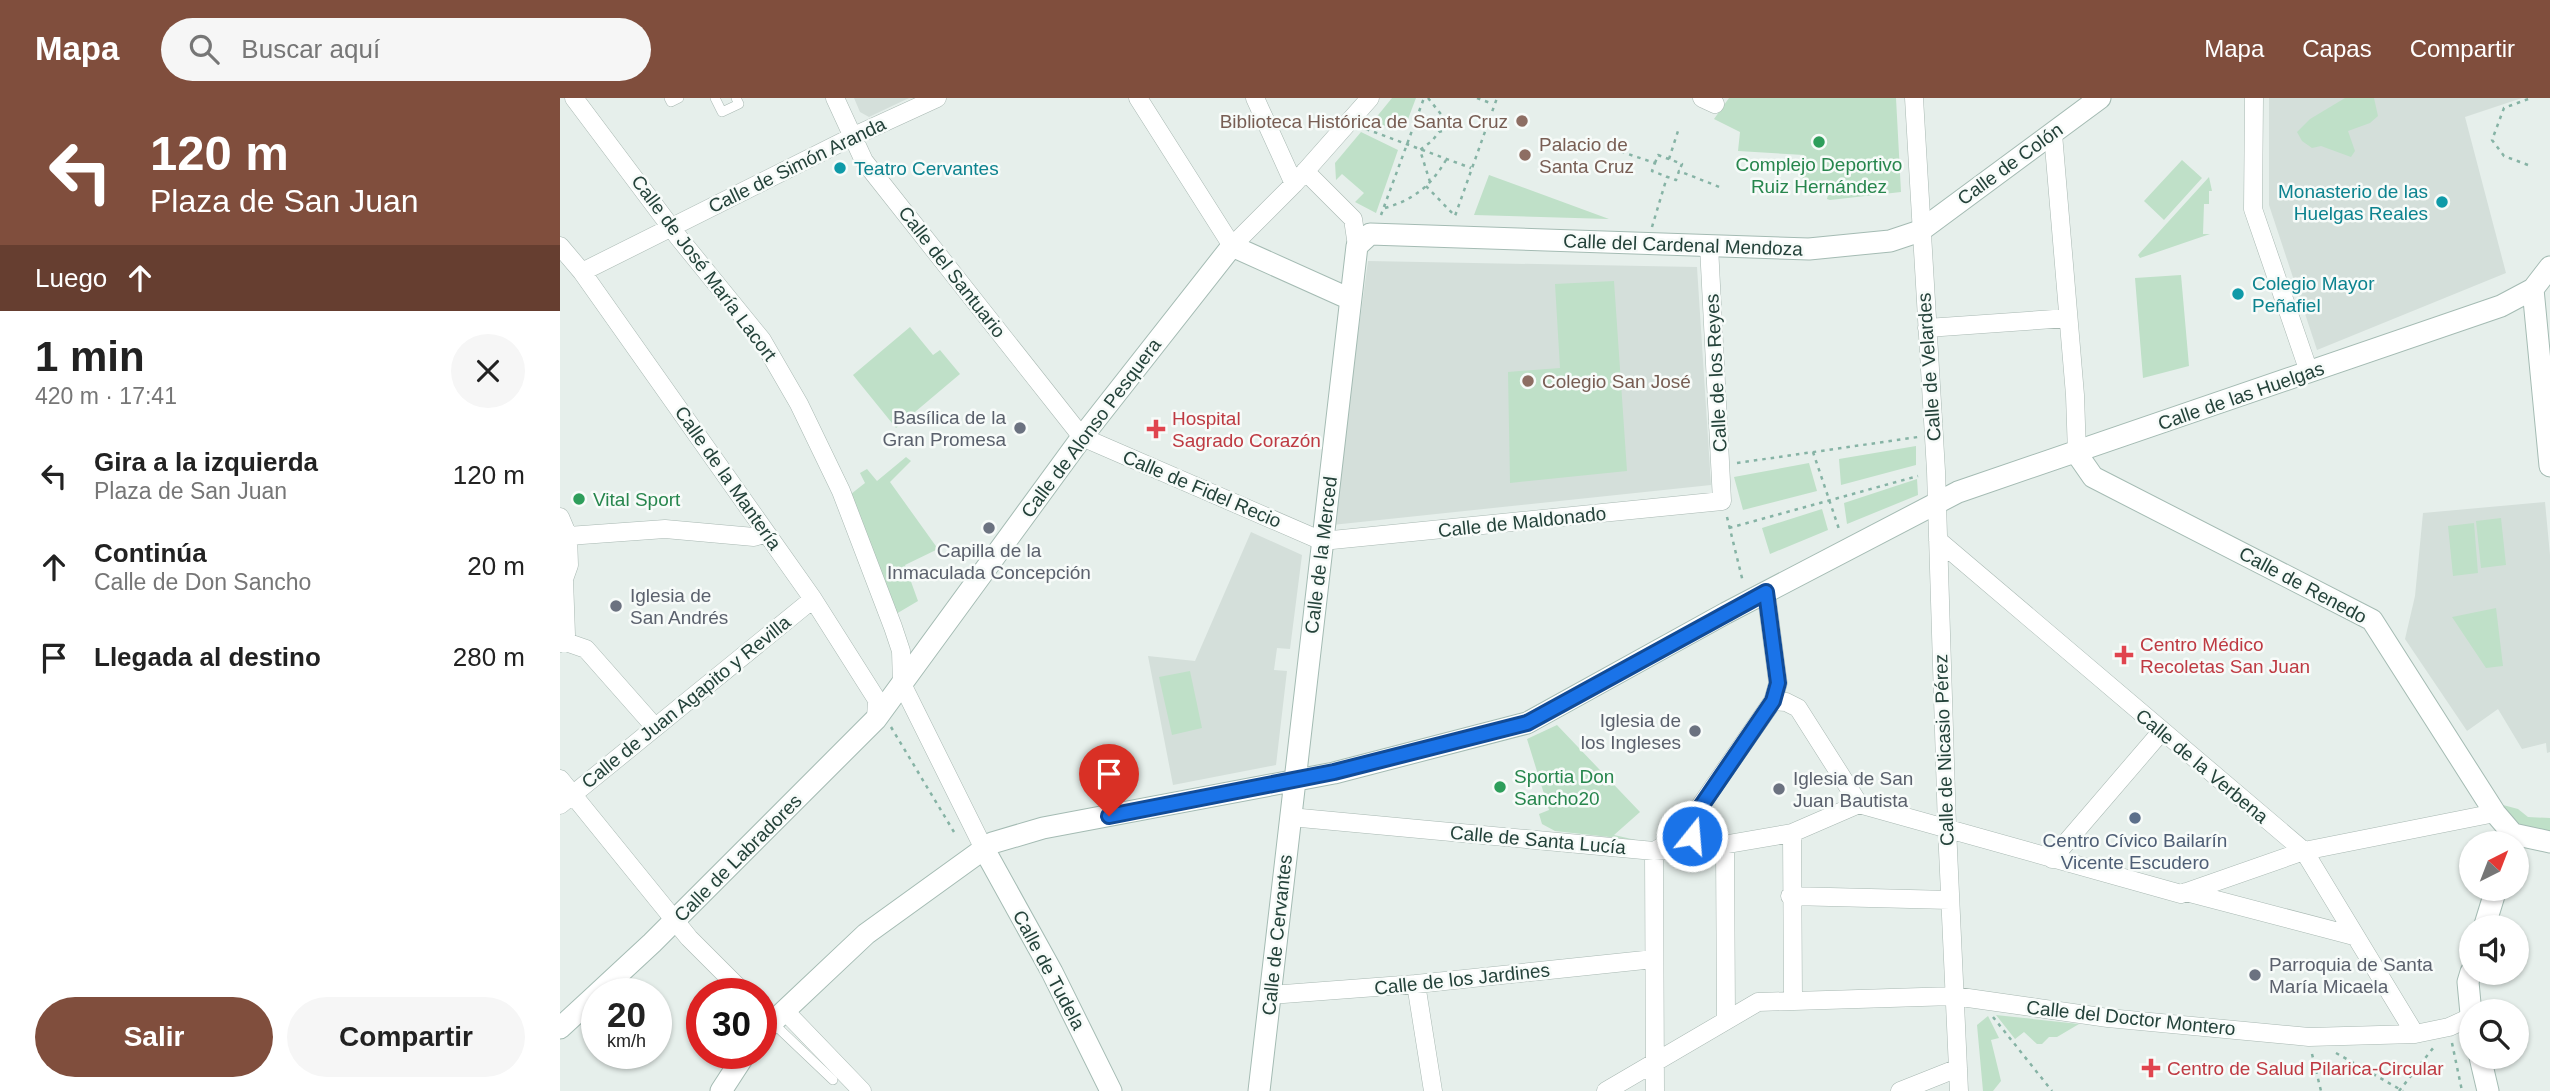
<!DOCTYPE html>
<html lang="es">
<meta charset="utf-8">
<style>
body{margin:0;font-family:Arial,sans-serif;background:#f6f6f6;color:#222;height:100vh;display:flex;flex-direction:column;font-size:26px;white-space:nowrap}
*{box-sizing:border-box;margin:0}
p{font-size:23px;color:#767676}
.icon{flex:none;width:38px;height:38px;fill:none;stroke:currentColor;stroke-width:2;stroke-linecap:round;stroke-linejoin:round}
.map{position:relative;flex:1;overflow:hidden}
.drawer{display:flex;flex-direction:column;background:#fff;width:560px}
.drawer>*{flex:none}
.hud{background:#804e3d;color:#fff;overflow:hidden}
.needle{width:46px;rotate:42deg}
.tools{position:absolute;left:1899px;top:733px;display:grid;gap:14px}
.tools a{display:grid;place-items:center;width:70px;height:70px;border-radius:50%;background:#fff;box-shadow:0 2px 5px #0004;font-size:35px}
.speed{position:absolute;left:21px;top:880px;display:flex;gap:14px;font-size:35px;font-weight:700;text-align:center}
.speed>*{display:grid;place-content:center;width:91px;height:91px;border-radius:50%;background:#fff;box-shadow:0 2px 5px #0004;line-height:1}
.speed small{font-size:18px;font-weight:400}
.speed .limit{border:10px solid #d22;background:#fff;color:#111}
.pin{position:absolute;display:grid;place-items:center;width:60px;height:60px;color:#fff;margin:-72px -30px;border-radius:50% 50% 50% 0;rotate:-45deg;box-shadow:0 0 7px #0007}
.pin .icon{rotate:45deg}
.me{position:absolute;width:77px;margin:-38px;rotate:17deg;stroke-linejoin:round;filter:drop-shadow(0 0 5px #0008)}
.turn{display:flex;align-items:center;gap:24px;height:147px;padding:0 35px;font-size:32px}
.turn .icon{width:91px;height:91px;stroke-width:2.5}
.turn b{display:block;font-size:49px;line-height:60px}
.then{display:flex;align-items:center;height:66px;padding:0 35px;background:#0003;gap:14px;font-size:26px}
.round{display:grid;place-items:center;flex:none;width:74px;height:74px;border-radius:37px;background:#f6f6f6}
.summary{display:flex;align-items:center;justify-content:space-between;height:119px;padding:0 35px}
h1{font-size:42px;font-weight:600;line-height:52px}
.button{display:flex;gap:14px;margin-top:auto;padding:14px 35px}
.button a{flex:1;height:80px;border-radius:42px;background:#804e3d;color:#fff;font-size:28px;font-weight:600;line-height:80px;text-align:center}
.button a+a{background:#f6f6f6;color:#222}
ul{padding:0;list-style:none}
li{display:flex;align-items:center;gap:21px;height:91px;padding:0 35px}
li div{flex:1}
li b{display:block;font-size:26px}
li em{font-style:normal}
header{display:flex;align-items:center;gap:42px;box-sizing:border-box;height:98px;padding:0 35px;background:#804e3d;color:#fff}
header strong{font-size:33px}
nav{display:flex;gap:38px;margin-inline-start:auto;font-size:24px}
.search{width:490px;height:63px;background:#f6f6f6;display:flex;align-items:center;gap:18px;box-sizing:border-box;padding:0 24px;border-radius:38px;color:#767676;font-size:26px}
main{display:flex;flex:1;min-height:0}
.map>svg:first-child{display:block}
.built{fill:#d4dfda}
.green{fill:#bfe0c8}
.lines{fill:none;stroke-linecap:round;stroke-linejoin:round}
.lane-casing{stroke:#a8b8b2;stroke-width:10}
.street-casing{stroke:#a8b8b2;stroke-width:19}
.secondary-casing{stroke:#a4bbb3;stroke-width:23}
.path{stroke:#86b3a5;stroke-width:2.5;stroke-dasharray:3.5 5;stroke-linecap:butt}
.lane{stroke:#fff;stroke-width:9}
.street{stroke:#fff;stroke-width:18}
.secondary{stroke:#fff;stroke-width:21}
.route-casing{stroke:#114b97;stroke-width:18}
.route{stroke:#1a73e8;stroke-width:12}
.education-dot{fill:#8d6e63;stroke:#f7fbf9;stroke-width:2.5}
.leisure-dot{fill:#2e9e5b;stroke:#f7fbf9;stroke-width:2.5}
.culture-dot{fill:#0f9aa8;stroke:#f7fbf9;stroke-width:2.5}
.worship-dot{fill:#6b7280;stroke:#f7fbf9;stroke-width:2.5}
.health-dot{fill:#e0444e;stroke:#f7fbf9;stroke-width:2.5}
.service-dot{fill:#5c6f8a;stroke:#f7fbf9;stroke-width:2.5}
.labels{text-anchor:middle;dominant-baseline:central;stroke-width:5;stroke-linejoin:round;paint-order:stroke}
.education-label{font-size:19px;fill:#785e54;stroke:#f7fbf9;text-anchor:start}
.leisure-label{font-size:19px;fill:#27864d;stroke:#f7fbf9;text-anchor:start}
.street-label{font-size:19px;fill:#24423a;stroke:#f7fbf9}
.culture-label{font-size:19px;fill:#0d838f;stroke:#f7fbf9;text-anchor:start}
.worship-label{font-size:19px;fill:#5b616d;stroke:#f7fbf9;text-anchor:start}
.health-label{font-size:19px;fill:#be3a42;stroke:#f7fbf9;text-anchor:start}
.service-label{font-size:19px;fill:#4e5e75;stroke:#f7fbf9}
</style>
<header>
<strong>Mapa</strong>
<div class="search"><svg class="icon" aria-label="search" viewBox="0 0 24 24"><circle cx="10" cy="10" r="6"/><path d="M15 15l6 6"/></svg>Buscar aquí</div>
<nav><a>Mapa</a><a>Capas</a><a>Compartir</a></nav>
</header>
<main>
<section class="drawer">
<div class="hud">
<div class="turn"><svg class="icon" aria-label="left" viewBox="0 0 24 24"><path d="M17 20v-9H6M10 6l-5 5 5 5"/></svg><div><b>120 m</b>Plaza de San Juan</div></div>
<div class="then">Luego<svg class="icon" aria-label="ahead" viewBox="0 0 24 24"><path d="M12 20V5M6 11l6-6 6 6"/></svg></div>
</div>
<div class="summary"><div><h1>1 min</h1><p>420 m · 17:41</p></div><a class="round"><svg class="icon" aria-label="close" viewBox="0 0 24 24"><path d="M6 6l12 12M18 6L6 18"/></svg></a></div>
<ul>
<li><svg class="icon" aria-label="left" viewBox="0 0 24 24"><path d="M17 20v-9H6M10 6l-5 5 5 5"/></svg><div><b>Gira a la izquierda</b><p>Plaza de San Juan</p></div><em>120 m</em></li>
<li><svg class="icon" aria-label="ahead" viewBox="0 0 24 24"><path d="M12 20V5M6 11l6-6 6 6"/></svg><div><b>Continúa</b><p>Calle de Don Sancho</p></div><em>20 m</em></li>
<li><svg class="icon" aria-label="arrive" viewBox="0 0 24 24"><path d="M6 21V4h12l-3 4 3 4H6"/></svg><div><b>Llegada al destino</b></div><em>280 m</em></li>
</ul>
<div class="button"><a>Salir</a><a>Compartir</a></div>
</section>
<div class="map">
<svg width="1990" height="993" viewBox="0 0 1990 993">
<rect width="100%" height="100%" fill="#e6efeb"/>
<path class="built" d="M294,0H349L309,19L300,14Z
M1709,0H1962L1905,19L1946,175L1757,252L1709,107Z
M808,163L1137,169L1151,387L772,427Z
M1985,404L1990,457V654L1987,655L1986,645L1962,651L1938,611L1907,633L1845,541L1855,498L1863,415Z
M691,434L742,457L730,551L717,550L714,572L727,573L716,667L613,687L588,558L635,563Z"/>
<path class="green" d="M832,0H856L845,29L839,27L836,32L823,27L821,31L810,27Z
M1169,0H1336L1341,94L1270,102L1267,101L1269,92L1266,89L1242,92L1244,57L1178,53L1180,34L1154,21Z
M1785,0H1814L1818,18L1810,25L1788,33L1795,53L1791,59L1761,48L1752,50L1742,43L1737,34L1750,21Z
M801,34L838,52L816,115L795,104L804,95L782,76L776,82L775,65Z
M1622,62L1642,80L1604,122L1584,103Z
M929,77L1049,121L914,117Z
M1649,79L1652,93H1649V106H1644L1643,136H1650L1580,160L1578,157Z
M1621,177L1629,268L1583,280L1575,180Z
M1054,183L1067,373L950,385L948,274L1000,270L995,186Z
M350,229L373,257L380,252L400,276L336,330L293,277Z
M1356,348V367L1281,387L1279,361Z
M346,359L351,363L330,384L378,451L345,467L358,503L336,516L291,396L305,385L300,375L307,371L317,383Z
M1249,365L1257,393L1183,412L1174,379Z
M1357,381L1358,397L1287,426L1284,405Z
M1262,411L1268,432L1210,456L1202,430Z
M1941,420L1946,467L1921,470L1916,423Z
M1914,425L1918,475L1893,478L1888,428Z
M1936,510L1943,568L1926,570L1892,519Z
M630,573L642,630L612,637L599,579Z
M997,627L1080,714L1054,737L1076,742L995,733L982,726L979,716L989,712L967,641Z
M1943,707L1958,711L1968,719L1990,720V734L1956,726L1941,713Z
M1436,917L1519,926L1497,939H1489L1482,946H1477L1464,934L1455,941Z
M1428,918L1439,940L1431,942L1441,983L1433,993H1423L1417,927Z"/>
<g class="lines">
<g class="lane-casing">
<path id="lane" d="M109,0L111,4L119,0
M155,0L162,14L179,6L176,0
M213,925L273,982"/>
</g>
<g class="street-casing">
<path id="street" d="M14,0L119,140L202,242L239,306L281,393L333,529L341,553L342,586L424,751
M275,0L304,63L522,339L762,443L1162,403L1149,148
M578,0L672,148L734,86L810,0
M695,0L734,86
M1142,0L1155,6
M1354,0L1376,373L1387,730L1399,993
M1694,0L1693,111L1749,274
M1493,36L1515,297L1517,356
M745,73L793,121L797,148
M0,148L22,174L253,501L317,602L316,621
M22,174L292,39L377,0
M1367,230L1508,220
M0,419L8,438L9,467L4,481L6,537L0,545
M8,438L105,431L194,439L206,435
M1378,442L1744,753L1855,936
M3,543L26,551L94,628
M1213,603L1226,604L1238,610L1299,706
M0,681L129,840L185,896
M0,707L253,501
M730,719L1094,753L1145,750L1232,735L1299,706L1621,796L1744,753L1935,715
M1232,735L1233,903
M1165,747L1166,920
M1492,761L1601,634
M1626,794L1794,838
M1230,798L1390,802
M856,886L873,993
M710,897L856,886L1094,861
M225,913L302,993
M1046,993L1198,904L1394,898L1548,920L1749,939L1855,936L1889,929L1911,919
M1095,993L1094,753L1118,740L1213,603L1218,585L1206,494
M1340,993L1398,970"/>
</g>
<g class="secondary-casing">
<path id="secondary" d="M1973,191L1990,368
M1517,356L1533,379L1812,522L1935,715L1953,736L1990,744
M424,751L492,874L551,993
M1924,830L1936,791
M1911,874L1908,884L1911,916
M37,896L92,845L316,621L522,339L672,148L790,201
M0,930L37,896
M201,935L306,836L432,745L483,730L774,675L967,625L1166,515L1398,394L1941,208L1973,191L1990,169
M1920,959L1928,993
M161,993L185,956
M699,993L797,148L810,136L1249,151L1330,143L1360,133L1540,0"/>
</g>
<path class="path" d="M868,0L888,25
M917,0L933,6
M806,31L911,70
M1053,51L1095,65L1092,73L1116,82L1119,73L1162,90
M1109,61L1118,33
M1095,65L1098,57L1122,66L1119,73
M1968,67L1944,58L1932,42L1944,10L1971,0
M870,84L860,52L872,43L879,34L886,32L889,26L910,20L930,19
M866,88L895,118L937,0
M825,110C853,102 871,88 886,62
M821,117L864,0
M1092,129L1107,79
M1253,354L1280,434
M1177,365L1358,339
M1167,419L1183,484
M1169,430L1358,378
M331,629L394,734
M1433,919L1492,993
M1892,945L1902,993
M1776,955L1843,993
M1752,956L1761,993
M1839,993L1874,949"/>
<use href="#lane" class="lane"/>
<use href="#street" class="street"/>
<use href="#secondary" class="secondary"/>
</g>
<g class="lines">
<g class="route-casing">
<path id="route" d="M549,718L774,674L967,625L1206,494L1218,585L1213,603L1129,726L1132,738"/>
</g>
<use href="#route" class="route"/>
</g>
<g class="education-dot">
<circle cx="962" cy="23" r="7"/>
<circle cx="965" cy="57" r="7"/>
<circle cx="968" cy="283" r="7"/>
</g>
<g class="leisure-dot">
<circle cx="1259" cy="44" r="7"/>
<circle cx="19" cy="401" r="7"/>
<circle cx="940" cy="689" r="7"/>
</g>
<g class="culture-dot">
<circle cx="280" cy="70" r="7"/>
<circle cx="1882" cy="104" r="7"/>
<circle cx="1678" cy="196" r="7"/>
</g>
<g class="worship-dot">
<circle cx="460" cy="330" r="7"/>
<circle cx="429" cy="430" r="7"/>
<circle cx="56" cy="508" r="7"/>
<circle cx="1135" cy="633" r="7"/>
<circle cx="1219" cy="691" r="7"/>
<circle cx="1695" cy="877" r="7"/>
</g>
<g class="health-dot">
<path d="M592.5 320.5h7v7h7v7h-7v7h-7v-7h-7v-7h7z"/>
<path d="M1560.5 546.5h7v7h7v7h-7v7h-7v-7h-7v-7h7z"/>
<path d="M1587.5 959.5h7v7h7v7h-7v7h-7v-7h-7v-7h7z"/>
</g>
<circle class="service-dot" cx="1575" cy="720" r="7"/>
<g class="labels">
<g class="education-label">
<text x="948" y="23" text-anchor="end">Biblioteca Histórica de Santa Cruz</text>
<text x="979" y="46">Palacio de<tspan x="979" dy="22">Santa Cruz</tspan></text>
<text x="982" y="283">Colegio San José</text>
</g>
<g class="leisure-label">
<text x="1259" y="66" text-anchor="middle">Complejo Deportivo<tspan x="1259" dy="22">Ruiz Hernández</tspan></text>
<text x="33" y="401">Vital Sport</text>
<text x="954" y="678">Sportia Don<tspan x="954" dy="22">Sancho20</tspan></text>
</g>
<g class="street-label">
<text transform="translate(1450 66) rotate(-36)">Calle de Colón</text>
<text transform="translate(237 67) rotate(-26)">Calle de Simón Aranda</text>
<text transform="translate(1123 147) rotate(2)">Calle del Cardenal Mendoza</text>
<text transform="translate(144 170) rotate(53)">Calle de José María Lacort</text>
<text transform="translate(392 174) rotate(52)">Calle del Santuario</text>
<text transform="translate(1369 269) rotate(-94)">Calle de Velardes</text>
<text transform="translate(1156 275) rotate(-93)">Calle de los Reyes</text>
<text transform="translate(1681 298) rotate(-19)">Calle de las Huelgas</text>
<text transform="translate(531 330) rotate(-53)">Calle de Alonso Pesquera</text>
<text transform="translate(168 380) rotate(55)">Calle de la Mantería</text>
<text transform="translate(642 391) rotate(23)">Calle de Fidel Recio</text>
<text transform="translate(962 424) rotate(-6)">Calle de Maldonado</text>
<text transform="translate(761 457) rotate(-83)">Calle de la Merced</text>
<text transform="translate(1743 487) rotate(28)">Calle de Renedo</text>
<text transform="translate(126 604) rotate(-39)">Calle de Juan Agapito y Revilla</text>
<text transform="translate(1384 652) rotate(-92)">Calle de Nicasio Pérez</text>
<text transform="translate(1642 668) rotate(40)">Calle de la Verbena</text>
<text transform="translate(978 742) rotate(5)">Calle de Santa Lucía</text>
<text transform="translate(178 760) rotate(-45)">Calle de Labradores</text>
<text transform="translate(717 837) rotate(-84)">Calle de Cervantes</text>
<text transform="translate(489 872) rotate(62)">Calle de Tudela</text>
<text transform="translate(902 881) rotate(-6)">Calle de los Jardines</text>
<text transform="translate(1571 920) rotate(6)">Calle del Doctor Montero</text>
</g>
<g class="culture-label">
<text x="294" y="70">Teatro Cervantes</text>
<text x="1868" y="93" text-anchor="end">Monasterio de las<tspan x="1868" dy="22">Huelgas Reales</tspan></text>
<text x="1692" y="185">Colegio Mayor<tspan x="1692" dy="22">Peñafiel</tspan></text>
</g>
<g class="worship-label">
<text x="446" y="319" text-anchor="end">Basílica de la<tspan x="446" dy="22">Gran Promesa</tspan></text>
<text x="429" y="452" text-anchor="middle">Capilla de la<tspan x="429" dy="22">Inmaculada Concepción</tspan></text>
<text x="70" y="497">Iglesia de<tspan x="70" dy="22">San Andrés</tspan></text>
<text x="1121" y="622" text-anchor="end">Iglesia de<tspan x="1121" dy="22">los Ingleses</tspan></text>
<text x="1233" y="680">Iglesia de San<tspan x="1233" dy="22">Juan Bautista</tspan></text>
<text x="1709" y="866">Parroquia de Santa<tspan x="1709" dy="22">María Micaela</tspan></text>
</g>
<g class="health-label">
<text x="612" y="320">Hospital<tspan x="612" dy="22">Sagrado Corazón</tspan></text>
<text x="1580" y="546">Centro Médico<tspan x="1580" dy="22">Recoletas San Juan</tspan></text>
<text x="1607" y="970">Centro de Salud Pilarica-Circular</text>
</g>
<g class="service-label">
<text x="1575" y="742">Centro Cívico Bailarín<tspan x="1575" dy="22">Vicente Escudero</tspan></text>
</g>
</g>
</svg>
<div class="tools">
<a><svg class="needle" viewBox="-14 -14 28 28"><path d="M0-13l5 13h-10z" fill="#e53935"/><path d="M0 13l5-13h-10z" fill="#767676"/></svg></a>
<a><svg class="icon" aria-label="sound" viewBox="0 0 24 24"><path d="M4 9h4l5-4v14l-5-4H4zM17 9q2 3 0 6"/></svg></a>
<a><svg class="icon" aria-label="search" viewBox="0 0 24 24"><circle cx="10" cy="10" r="6"/><path d="M15 15l6 6"/></svg></a>
</div>
<div class="speed"><div>20<small>km/h</small></div><div class="limit">30</div></div>
<div class="pin" style="left:549px;top:718px;background:#d93025"><svg class="icon" aria-label="arrive" viewBox="0 0 24 24"><path d="M6 21V4h12l-3 4 3 4H6"/></svg></div>
<svg class="me" style="left:1132px;top:738px" viewBox="-20 -20 40 40"><circle r="17" fill="#1a73e8" stroke="#fff" stroke-width="3"/><path d="M0-11L8 9 0 5-8 9z" fill="#fff"/></svg>
</div>
</main>
